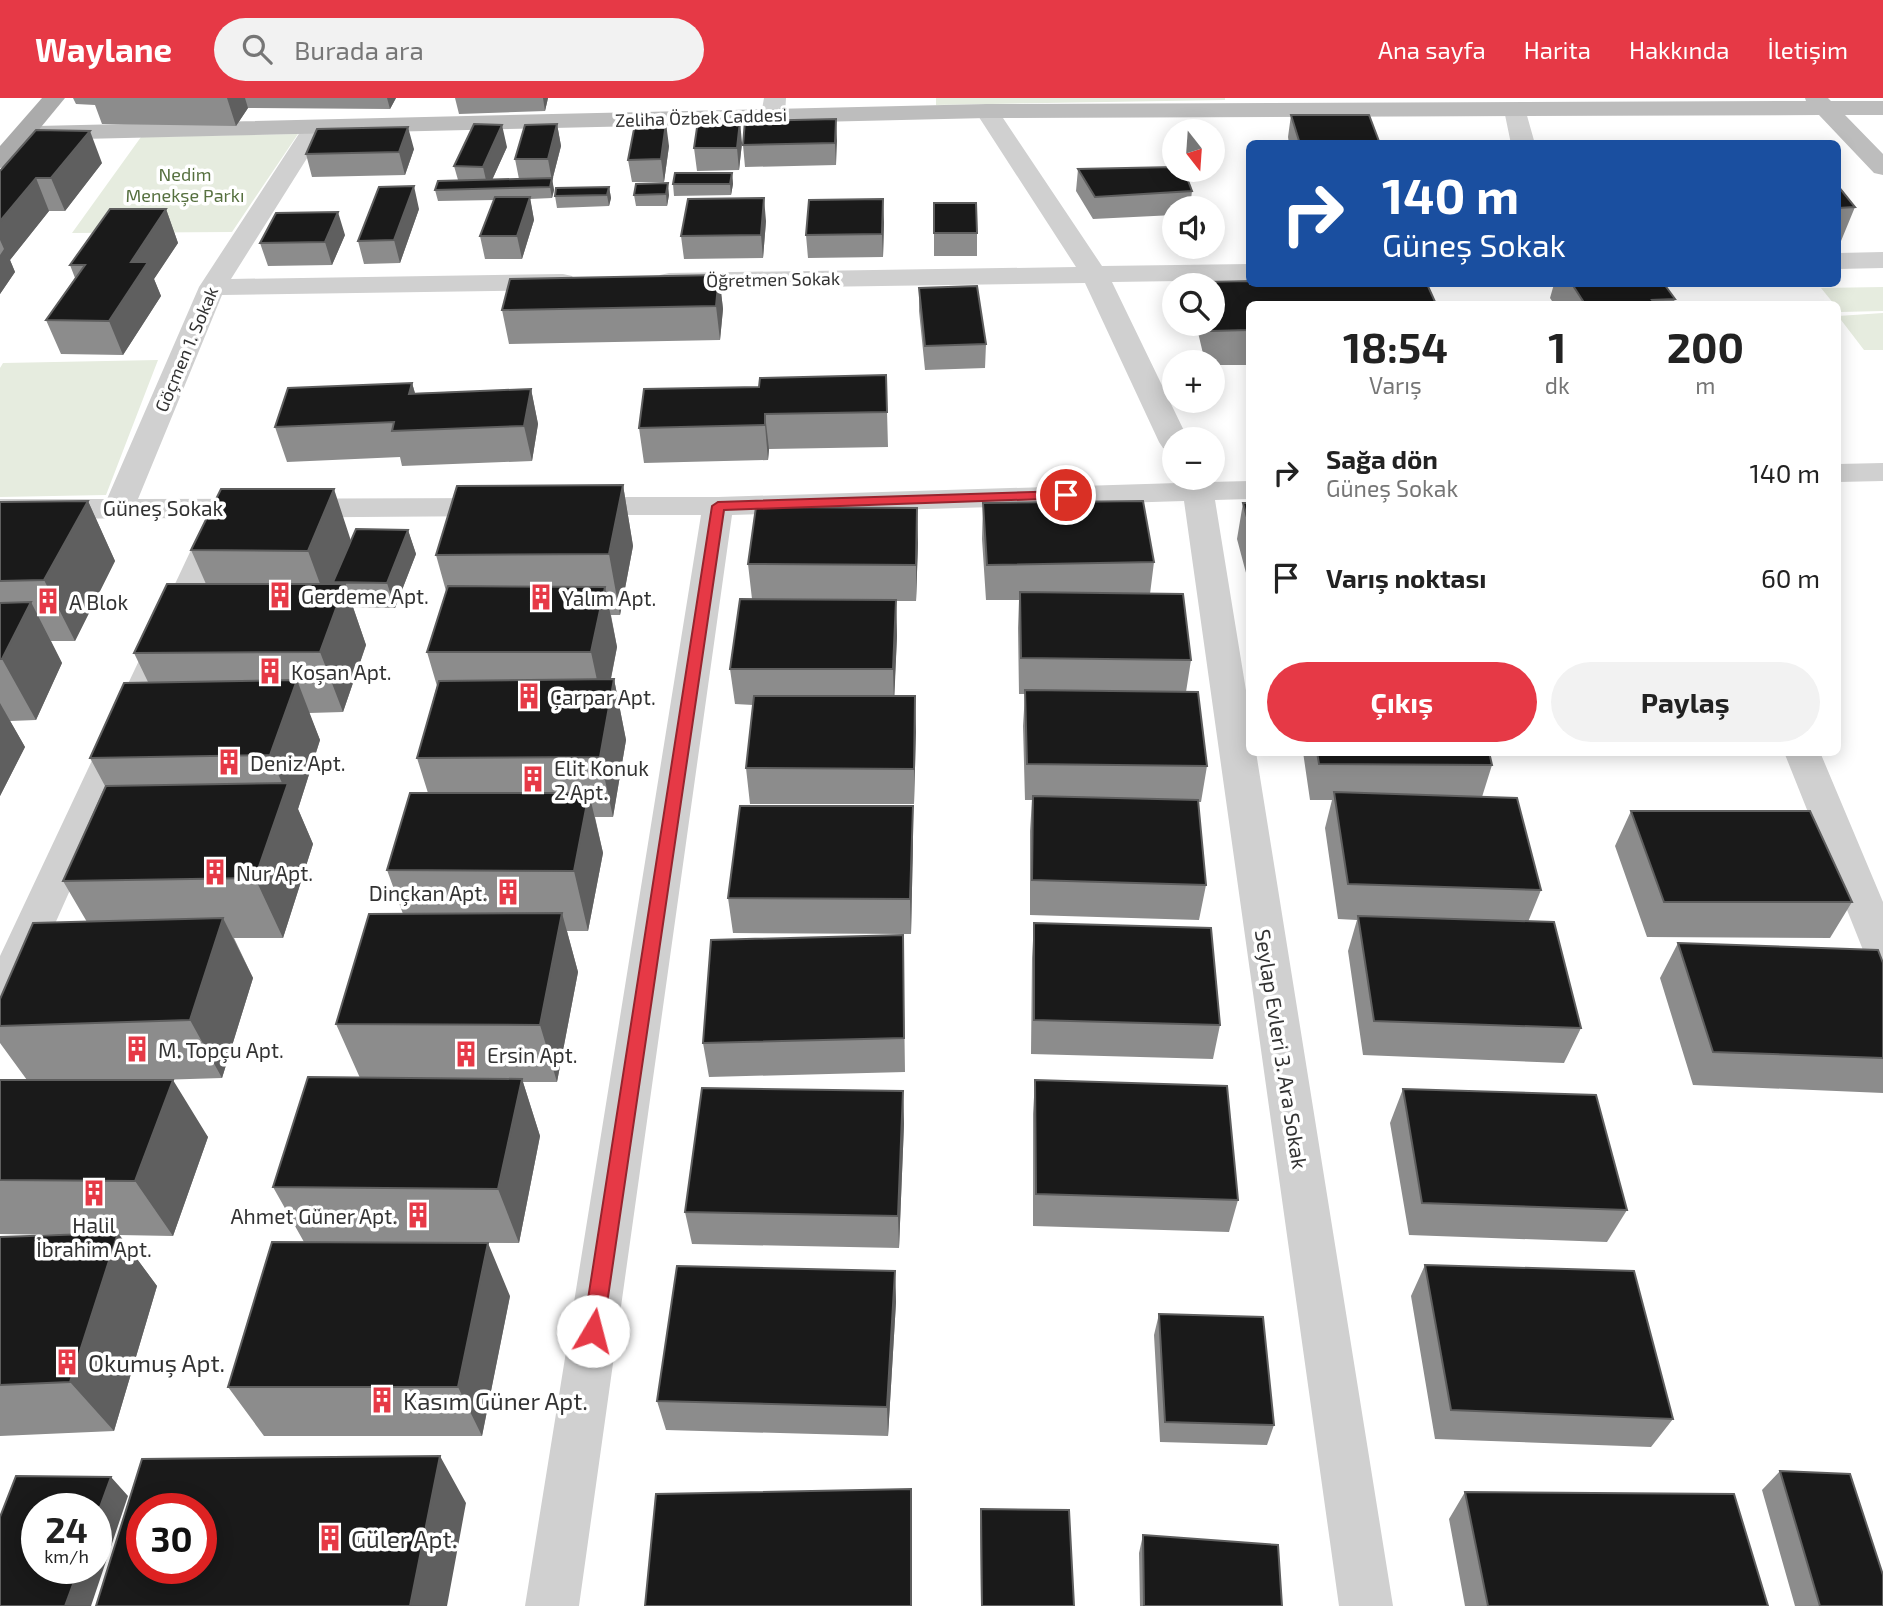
<!DOCTYPE html>
<html lang="tr">
<meta charset="utf-8">
<style>
body{margin:0;font-family:"Exo 2",sans-serif;background:#f2f2f2;color:#222;height:100vh;display:flex;flex-direction:column;font-size:26px;white-space:nowrap}
*{box-sizing:border-box;margin:0}
p{font-size:23px;color:#767676}
.icon{flex:none;width:38px;height:38px;fill:none;stroke:currentColor;stroke-width:2;stroke-linecap:round;stroke-linejoin:round}
.map{position:relative;flex:1;overflow:hidden}
.drawer{position:absolute;left:1246px;top:203px;width:595px;height:455px;display:flex;flex-direction:column;background:#fff;border-radius:10px;box-shadow:0 4px 18px #0003}
.drawer>*{flex:none}
.hud{position:absolute;left:1246px;top:42px;width:595px;height:147px;border-radius:10px;box-shadow:0 4px 18px #0003;background:#1a4fa0;color:#fff;overflow:hidden}
.needle{width:46px;rotate:163deg}
.tools{position:absolute;left:1162px;top:21px;display:grid;gap:14px}
.tools a{display:grid;place-items:center;width:63px;height:63px;border-radius:50%;background:#fff;box-shadow:0 4px 18px #0003;font-size:35px}
.speed{position:absolute;left:21px;top:1395px;display:flex;gap:14px;font-size:35px;font-weight:700;text-align:center}
.speed>*{display:grid;place-content:center;width:91px;height:91px;border-radius:50%;background:#fff;box-shadow:0 4px 18px #0003;line-height:1}
.speed small{font-size:18px;font-weight:400}
.speed .limit{border:10px solid #d22;background:#fff;color:#111}
.pin{position:absolute;display:grid;place-items:center;width:60px;height:60px;color:#fff;margin:-30px;border:4px solid #fff;border-radius:50%;box-shadow:0 2px 7px #0007}
.me{position:absolute;width:77px;margin:-38px;rotate:8deg;stroke-linejoin:round;filter:drop-shadow(0 0 5px #0008)}
.turn{display:flex;align-items:center;gap:24px;height:147px;padding:0 21px;font-size:32px}
.turn .icon{width:91px;height:91px;stroke-width:2.5}
.turn b{display:block;font-size:49px;line-height:60px}
.eta{display:flex;justify-content:space-evenly;align-items:center;height:119px;text-align:center}
.eta b{font-size:42px;font-weight:700;line-height:49px}
.primary-button{display:flex;gap:14px;margin-top:auto;padding:14px 21px}
.primary-button a{flex:1;height:80px;border-radius:42px;background:#e63946;color:#fff;font-size:28px;font-weight:700;line-height:80px;text-align:center}
.primary-button a+a{background:#f2f2f2;color:#222}
ul{padding:0;list-style:none}
li{display:flex;align-items:center;gap:21px;height:105px;padding:0 21px}
li div{flex:1}
li b{display:block;font-size:26px}
li em{font-style:normal}
header{display:flex;align-items:center;gap:42px;box-sizing:border-box;height:98px;padding:0 35px;background:#e63946;color:#fff}
header strong{font-size:33px}
nav{display:flex;gap:38px;margin-inline-start:auto;font-size:24px}
.search{width:490px;height:63px;background:#f2f2f2;display:flex;align-items:center;gap:18px;box-sizing:border-box;padding:0 24px;border-radius:38px;color:#767676;font-size:26px}
.map>svg:first-child{display:block}
.green{fill:#e6ecdf}
.lines{fill:none;stroke-linecap:round;stroke-linejoin:round}
.street{fill:#d0d0d0;fill-rule:evenodd}
.secondary{fill:#bdbdbd;fill-rule:evenodd}
.primary{fill:#ababab;fill-rule:evenodd}
.wall{fill:#8c8c8c}
.shaded-wall{fill:#5f5f5f}
.building{fill:#1a1a1a;stroke:#5f5f5f;stroke-width:2;fill-rule:evenodd}
.route{fill:#e63946;stroke:#96252e;stroke-width:2}
.labels{text-anchor:middle;dominant-baseline:central;stroke-width:7;stroke-linejoin:round;paint-order:stroke}
.far-street-label{font-size:18px;fill:#333;stroke:#fff}
.far-park-label{font-size:18px;fill:#56703f;stroke:#fff}
.street-label{font-size:21px;fill:#333;stroke:#fff}
.poi-label{font-size:21px;fill:#333;stroke:#fff;text-anchor:start}
.near-poi-label{font-size:24px;fill:#333;stroke:#fff;text-anchor:start}
</style>
<header>
<strong>Waylane</strong>
<div class="search"><svg class="icon" aria-label="search" viewBox="0 0 24 24"><circle cx="10" cy="10" r="6"/><path d="M15 15l6 6"/></svg>Burada ara</div>
<nav><a>Ana sayfa</a><a>Harita</a><a>Hakkında</a><a>İletişim</a></nav>
</header>
<div class="map">
<svg width="1883" height="1508" viewBox="0 0 1883 1508">
<rect width="100%" height="100%" fill="#fff"/>
<path class="green" d="M936,0H1225V2L936,7Z
M298,36L232,134L72,135L141,39Z
M1883,189V213L1840,214L1838,206H1834L1821,190Z
M1883,215V252H1864L1838,218Z
M158,262L106,397L0,399V270L3,265Z"/>
<g class="lines">
<path class="street" d="M764,0H786L785,17L781,22H765L761,17Z
M1516,5L1524,7L1535,46H1511L1504,12L1508,7Z
M987,6L995,8L1102,168L1250,166V182L1112,184L1188,341H1174V353L1163,350L1159,344L1085,185L669,191L660,189L656,183L660,177L669,175L1076,169L975,13L979,8Z
M314,23L322,25L326,30L231,181L563,176L572,178L576,184L572,190L563,192L222,197L138,401L502,400L513,402L518,409L513,416L502,418L236,420L21,902L15,914L0,919V858L206,420L0,421V401H107L199,189L306,25Z
M1883,154V170L1838,171V155Z
M1883,365V383L1838,384V366Z
M1176,380H1206L1209,384L1250,383V401L1215,402L1250,617V654H1256L1393,1508H1339L1184,403L732,417L579,1508H525L701,417H576L565,415L560,408L565,401L576,399H718L1178,385Z
M1784,654H1820L1883,804V868L1869,863L1863,852Z"/>
<path class="secondary" d="M1805,0H1828L1831,3H1883V17H1845L1883,56V77L1874,75L1819,17L987,20L37,42L29,40L25,35L29,30L37,28L987,6L1806,3Z"/>
<path class="primary" d="M42,0H65L9,68L0,70V48Z"/>
</g>
<path class="wall" d="M73,0H396L390,11L248,10L236,28L102,26L95,7L76,6Z
M455,0H548L545,13L459,16Z
M1291,17L1380,46H1289L1288,39Z
M836,21V67L745,69L743,47Z
M557,26L561,48L552,83L554,92L552,100L530,101L534,122L522,161H485L480,138L494,102L438,103L435,92L458,82L454,68L507,49L492,82L519,81L515,61Z
M742,45L739,72L697,73L694,50Z
M669,48L664,84H632L628,62Z
M414,51L405,77L312,79L306,56Z
M102,65L65,113H49L10,162L15,174L0,196V73Z
M1078,71L1192,93L1190,110H1174V117L1093,121L1076,93Z
M732,75L733,86L731,97L674,98L673,86Z
M1838,88L1855,109L1841,143H1838Z
M609,89L611,100L609,108L557,110L555,98Z
M634,97H669L667,108H636Z
M934,105L977,135V158H934Z
M166,111L178,145L154,181L161,198L123,257L61,256L46,222L75,180L70,167Z
M419,111L400,165L364,166L358,143Z
M766,123L763,160L684,161L681,138Z
M884,124L883,159L808,160L806,137Z
M345,137L332,167L268,168L260,145Z
M719,177L723,211L720,242L509,246L502,212Z
M1250,183V186H1427L1436,206H1250V267H1213V264H1205L1196,226H1213V187H1198V184Z
M1554,186H1664L1675,201L1673,206H1554L1550,200Z
M919,190L986,246L985,270L925,272L919,213Z
M886,277L888,349L769,351L768,362L644,365L639,330L759,289Z
M412,285L415,295L531,291L538,326L532,363L402,368L400,359L287,364L275,329Z
M623,387L633,448L620,517H611L617,549L611,581H614L626,642L613,719H595L603,755L588,833H567L578,874L557,984H523L540,1038L519,1145L304,1144L273,1089L360,980L336,926L403,816L387,772L428,695L417,660L437,588L427,554L446,493L436,457Z
M88,403L115,463L75,543H51L62,565L36,622L10,623L25,649L0,698V404Z
M983,405L1154,464L1150,496L1191,562L1186,594L1207,668L1201,704H1198L1206,787L1199,822L1030,817V733L1032,702H1025L1023,628L1025,596H1019L1018,530L1019,502H986L982,441Z
M1243,405H1250V490L1237,441Z
M408,432L416,456L395,510L353,509L366,547L343,614L309,615L320,642L298,711L313,746L283,840H234L253,880L222,980L158,982L208,1039L173,1138L119,1137L157,1188L114,1333L0,1338V1139L66,1137L0,1136V982H27L0,945V901L87,824L63,783L105,688L90,660L148,584L134,555L206,486L191,452L351,443Z
M918,445L916,503H896L897,538L894,598H915L914,706H750L746,670L753,607L735,606L730,571L752,501L748,466Z
M1303,654H1489L1492,667L1482,699L1541,792L1528,824L1581,930L1564,965L1363,957L1348,853L1357,822L1338,821L1325,730L1332,702H1310Z
M913,708V744L911,836L733,835L728,800Z
M1631,713L1852,804L1830,840L1647,839L1615,748Z
M1034,825L1220,927L1213,961L1031,956L1032,860Z
M903,837L905,974L709,979L703,945Z
M1678,845L1883,865V995L1693,987L1660,880Z
M1035,982L1238,1102L1229,1134L1033,1128V1016Z
M1403,991L1627,1112L1607,1144L1409,1137L1390,1025Z
M903,993L904,1026L899,1150L692,1146L685,1114Z
M1425,1167L1673,1321L1651,1349L1435,1341L1411,1198Z
M895,1173L896,1204L888,1338L666,1332L657,1303Z
M510,1198L482,1338H264L228,1289Z
M1159,1216L1274,1327L1267,1347L1160,1344L1154,1237Z
M1780,1373L1883,1508H1795L1762,1392Z
M1465,1394L1768,1508H1465L1449,1421Z
M981,1411L1074,1508H981L980,1429Z
M1143,1437L1282,1508H1140L1139,1455Z"/>
<path class="shaded-wall" d="M227,0H245L248,10L236,28Z
M387,0H396L390,11Z
M543,0H548L545,13Z
M836,21L837,43L836,67L835,45Z
M740,23L742,45L739,72L737,50Z
M666,25L669,48L664,84L661,61Z
M557,26L561,48L552,83L548,61Z
M502,27L507,49L488,91L483,69Z
M408,29L414,51L405,77L399,54Z
M90,33L102,65L65,113L51,80Z
M732,75L733,86L731,97L730,86Z
M36,80L49,113L10,162L15,174L0,196V157L4,151L0,142V123Z
M552,80L554,92L552,100L550,89Z
M668,85L669,97L667,108L666,96Z
M414,88L419,111L400,165L394,142Z
M609,89L611,100L609,108L607,97Z
M530,99L534,122L522,161L517,138Z
M764,100L766,123L763,160L761,137Z
M883,101L884,124L883,159L882,136Z
M166,111L178,145L154,181L161,198L123,257L109,223L131,164Z
M338,114L345,137L332,167L325,144Z
M719,177L723,211L720,242L716,208Z
M412,285L422,320L409,296Z
M531,291L538,326L532,363L524,328Z
M765,316L769,351L768,362L765,327Z
M623,387L633,448L620,517L609,456Z
M334,391L354,452L333,484L337,495L330,513L308,453Z
M88,403L115,463L75,543L44,482Z
M917,410L918,445L916,503V467Z
M408,432L416,456L395,510L387,485Z
M345,486L366,547L343,614L320,554Z
M605,489L617,549L604,615L591,554Z
M896,502L897,538L894,607L893,571Z
M31,504L62,565L36,622L2,561Z
M614,581L626,642L613,719L600,659Z
M297,582L320,642L298,711L313,746L283,840L255,780L285,692L270,657Z
M915,598L916,634L914,706V671Z
M0,605L25,649L0,698Z
M589,695L603,755L588,833L574,773Z
M913,708V744L911,836L910,801Z
M562,815L578,874L557,984L540,927Z
M223,820L253,880L222,980L190,922Z
M522,981L540,1038L519,1145L498,1091Z
M173,982L208,1039L173,1138L135,1083Z
M903,993L904,1026L899,1150L898,1118Z
M118,1135L157,1188L114,1333L70,1284Z
M488,1145L510,1198L482,1338L458,1289Z
M895,1173L896,1204L888,1338L887,1309Z
M440,1358L466,1405L447,1508H410Z
M111,1379L128,1398L91,1508H65L79,1470H96V1420Z
M911,1391L912,1418V1508H911Z"/>
<path class="building" d="M1291,17H1369L1380,46H1300Z
M836,21L835,45L743,47L745,23Z
M698,23H740L737,50H694Z
M666,25L661,61L628,62L635,26Z
M474,26L502,27L483,69L454,68Z
M557,26L548,61H515L525,27Z
M408,29L399,54L306,56L317,31Z
M36,32L90,33L51,80H36L0,123V73Z
M1174,69V72H1184L1192,93L1095,99L1078,71Z
M675,75H732L730,86H673Z
M552,80L550,89L435,92L438,83Z
M668,85L666,96L634,97L636,86Z
M414,88L394,142L358,143L379,89Z
M1838,88L1855,109L1838,110Z
M609,89L607,97L555,98L556,90Z
M495,99H530L517,138H480Z
M764,100L761,137L681,138L688,101Z
M883,101L882,136L806,137L809,102Z
M934,105H976L977,135H934Z
M110,111H166L131,164H148L109,223L46,222L85,167H70Z
M338,114L325,144L260,145L276,115Z
M719,177L716,208L502,212L510,181Z
M1250,183V186H1427L1436,206H1250V232L1211,233L1209,226H1213V187H1199L1198,184Z
M1572,186H1664L1675,201L1652,202L1655,206H1585Z
M977,188L986,246L925,248L919,190Z
M886,277L887,314L765,316V327L639,330L644,291L759,289L760,280Z
M412,285L409,296L531,291L524,328L392,333L394,324L275,329L288,290Z
M623,387L609,456L436,457L457,388Z
M221,391H334L308,453L191,452Z
M88,403L44,482L0,483V404Z
M1143,403L1154,464L987,467L983,405Z
M1243,405H1250V430Z
M756,409L917,410L916,467L748,466Z
M356,431L408,432L387,485L333,484Z
M167,486H345L320,554L134,555Z
M448,488L605,489L591,554H427Z
M1020,494L1183,496L1191,562L1021,560Z
M740,501L896,502L893,571H730Z
M31,504L2,561H0V505Z
M614,581L600,659L417,660L439,583Z
M297,582L270,657L90,660L124,585Z
M1025,592L1198,594L1207,668L1027,666Z
M754,598H915L914,671L746,670Z
M1317,654H1489L1492,667L1319,666Z
M288,685L255,780L63,783L106,688Z
M1334,694L1517,700L1541,792L1348,786Z
M410,695H589L574,773L387,772Z
M1033,698L1198,702L1206,787L1032,782Z
M740,708H913L910,801L728,800Z
M1631,713H1810L1852,804H1664Z
M562,815L540,927L336,926L369,816Z
M1358,818L1554,824L1581,930L1374,923Z
M223,820L190,922L0,928V901L33,825Z
M1034,825L1211,830L1220,927L1034,922Z
M903,837L904,940L703,945L711,842Z
M1678,845L1878,852L1883,865V960L1713,954Z
M308,979L522,981L498,1091L273,1089Z
M0,982H173L135,1083L0,1082Z
M1035,982L1227,988L1238,1102L1036,1096Z
M702,990L903,993L898,1118L685,1114Z
M1403,991L1596,997L1627,1112L1422,1105Z
M118,1135L70,1284L0,1287V1139Z
M272,1144L488,1145L458,1289H228Z
M1425,1167L1634,1173L1673,1321L1451,1312Z
M677,1168L895,1173L887,1309L657,1303Z
M1159,1216L1263,1219L1274,1327L1165,1324Z
M440,1358L410,1508H96L142,1361ZM142,1410H201V1470H142Z
M1780,1373L1850,1376L1883,1477V1508H1820Z
M16,1378L111,1379L96,1420V1410H37V1470H79L65,1508H0V1419Z
M911,1391V1508H645L656,1396Z
M1465,1394L1734,1396L1768,1508H1488Z
M981,1411L1069,1412L1074,1508H982Z
M1143,1437L1278,1447L1282,1508H1144Z"/>
<path class="route" d="M1066,393L1073,397L1071,400L724,412L603,1233L601,1240L593,1242L586,1240L583,1233L712,408L718,404Z"/>
<defs>
<g id="building-bare" transform="scale(2.1)"><path d="M-4-6H4V6H1V3H-1V6H-4ZM-2.5-4.3h1.7v1.8h-1.7ZM.8-4.3h1.7v1.8H.8ZM-2.5-1h1.7V.8h-1.7ZM.8-1h1.7V.8H.8Z" fill="#e63946" stroke="#fff" stroke-width="2.5" paint-order="stroke"/></g>
</defs>
<g fill-rule="evenodd">
<use href="#building-bare" x="280" y="497"/>
<use href="#building-bare" x="541" y="499"/>
<use href="#building-bare" x="48" y="503"/>
<use href="#building-bare" x="270" y="573"/>
<use href="#building-bare" x="529" y="598"/>
<use href="#building-bare" x="229" y="664"/>
<use href="#building-bare" x="533" y="681"/>
<use href="#building-bare" x="215" y="774"/>
<use href="#building-bare" x="508" y="794"/>
<use href="#building-bare" x="137" y="951"/>
<use href="#building-bare" x="466" y="956"/>
<use href="#building-bare" x="94" y="1095"/>
<use href="#building-bare" x="418" y="1117"/>
<use href="#building-bare" x="67" y="1264"/>
<use href="#building-bare" x="382" y="1302"/>
<use href="#building-bare" x="330" y="1440"/>
</g>
<g class="labels">
<g class="far-street-label">
<text transform="translate(701 19) rotate(-2)">Zeliha Özbek Caddesi</text>
<text transform="translate(773 181) rotate(-1)">Öğretmen Sokak</text>
<text transform="translate(186 251) rotate(-67)">Göçmen 1. Sokak</text>
</g>
<g class="far-park-label">
<text x="185" y="76">Nedim<tspan x="185" dy="21">Menekşe Parkı</tspan></text>
</g>
<g class="street-label">
<text x="163" y="409">Güneş Sokak</text>
<text transform="translate(1282 951) rotate(81)">Seylap Evleri 3. Ara Sokak</text>
</g>
<g class="poi-label">
<text x="301" y="497">Gerdeme Apt.</text>
<text x="562" y="499">Yalım Apt.</text>
<text x="69" y="503">A Blok</text>
<text x="291" y="573">Koşan Apt.</text>
<text x="550" y="598">Çarpar Apt.</text>
<text x="250" y="664">Deniz Apt.</text>
<text x="554" y="669">Elit Konuk<tspan x="554" dy="24">2 Apt.</tspan></text>
<text x="236" y="774">Nur Apt.</text>
<text x="487" y="794" text-anchor="end">Dinçkan Apt.</text>
<text x="158" y="951">M. Topçu Apt.</text>
<text x="487" y="956">Ersin Apt.</text>
<text x="397" y="1117" text-anchor="end">Ahmet Güner Apt.</text>
<text x="94" y="1126" text-anchor="middle">Halil<tspan x="94" dy="24">İbrahim Apt.</tspan></text>
</g>
<g class="near-poi-label">
<text x="88" y="1264">Okumuş Apt.</text>
<text x="403" y="1302">Kasım Güner Apt.</text>
<text x="351" y="1440">Güler Apt.</text>
</g>
</g>
</svg>
<div class="tools">
<a><svg class="needle" viewBox="-14 -14 28 28"><path d="M0-13l5 13h-10z" fill="#e53935"/><path d="M0 13l5-13h-10z" fill="#767676"/></svg></a>
<a><svg class="icon" aria-label="sound" viewBox="0 0 24 24"><path d="M4 9h4l5-4v14l-5-4H4zM17 9q2 3 0 6"/></svg></a>
<a><svg class="icon" aria-label="search" viewBox="0 0 24 24"><circle cx="10" cy="10" r="6"/><path d="M15 15l6 6"/></svg></a>
<a>+</a>
<a>−</a>
</div>
<div class="speed"><div>24<small>km/h</small></div><div class="limit">30</div></div>
<div class="pin" style="left:1066px;top:397px;background:#d93025"><svg class="icon" aria-label="arrive" viewBox="0 0 24 24"><path d="M6 21V4h12l-3 4 3 4H6"/></svg></div>
<svg class="me" style="left:593px;top:1233px" viewBox="-20 -20 40 40"><circle r="19" fill="#fff"/><path d="M0-13L10 11 0 6-10 11z" fill="#e63946"/></svg>
<div class="hud">
<div class="turn"><svg class="icon" aria-label="right" viewBox="0 0 24 24"><path d="M7 20v-9h11M14 6l5 5-5 5"/></svg><div><b>140 m</b>Güneş Sokak</div></div>
</div>
<section class="drawer">
<div class="eta">
<div><b>18:54</b><p>Varış</p></div>
<div><b>1</b><p>dk</p></div>
<div><b>200</b><p>m</p></div>
</div>
<ul>
<li><svg class="icon" aria-label="right" viewBox="0 0 24 24"><path d="M7 20v-9h11M14 6l5 5-5 5"/></svg><div><b>Sağa dön</b><p>Güneş Sokak</p></div><em>140 m</em></li>
<li><svg class="icon" aria-label="arrive" viewBox="0 0 24 24"><path d="M6 21V4h12l-3 4 3 4H6"/></svg><div><b>Varış noktası</b></div><em>60 m</em></li>
</ul>
<div class="primary-button"><a>Çıkış</a><a>Paylaş</a></div>
</section>
</div>
